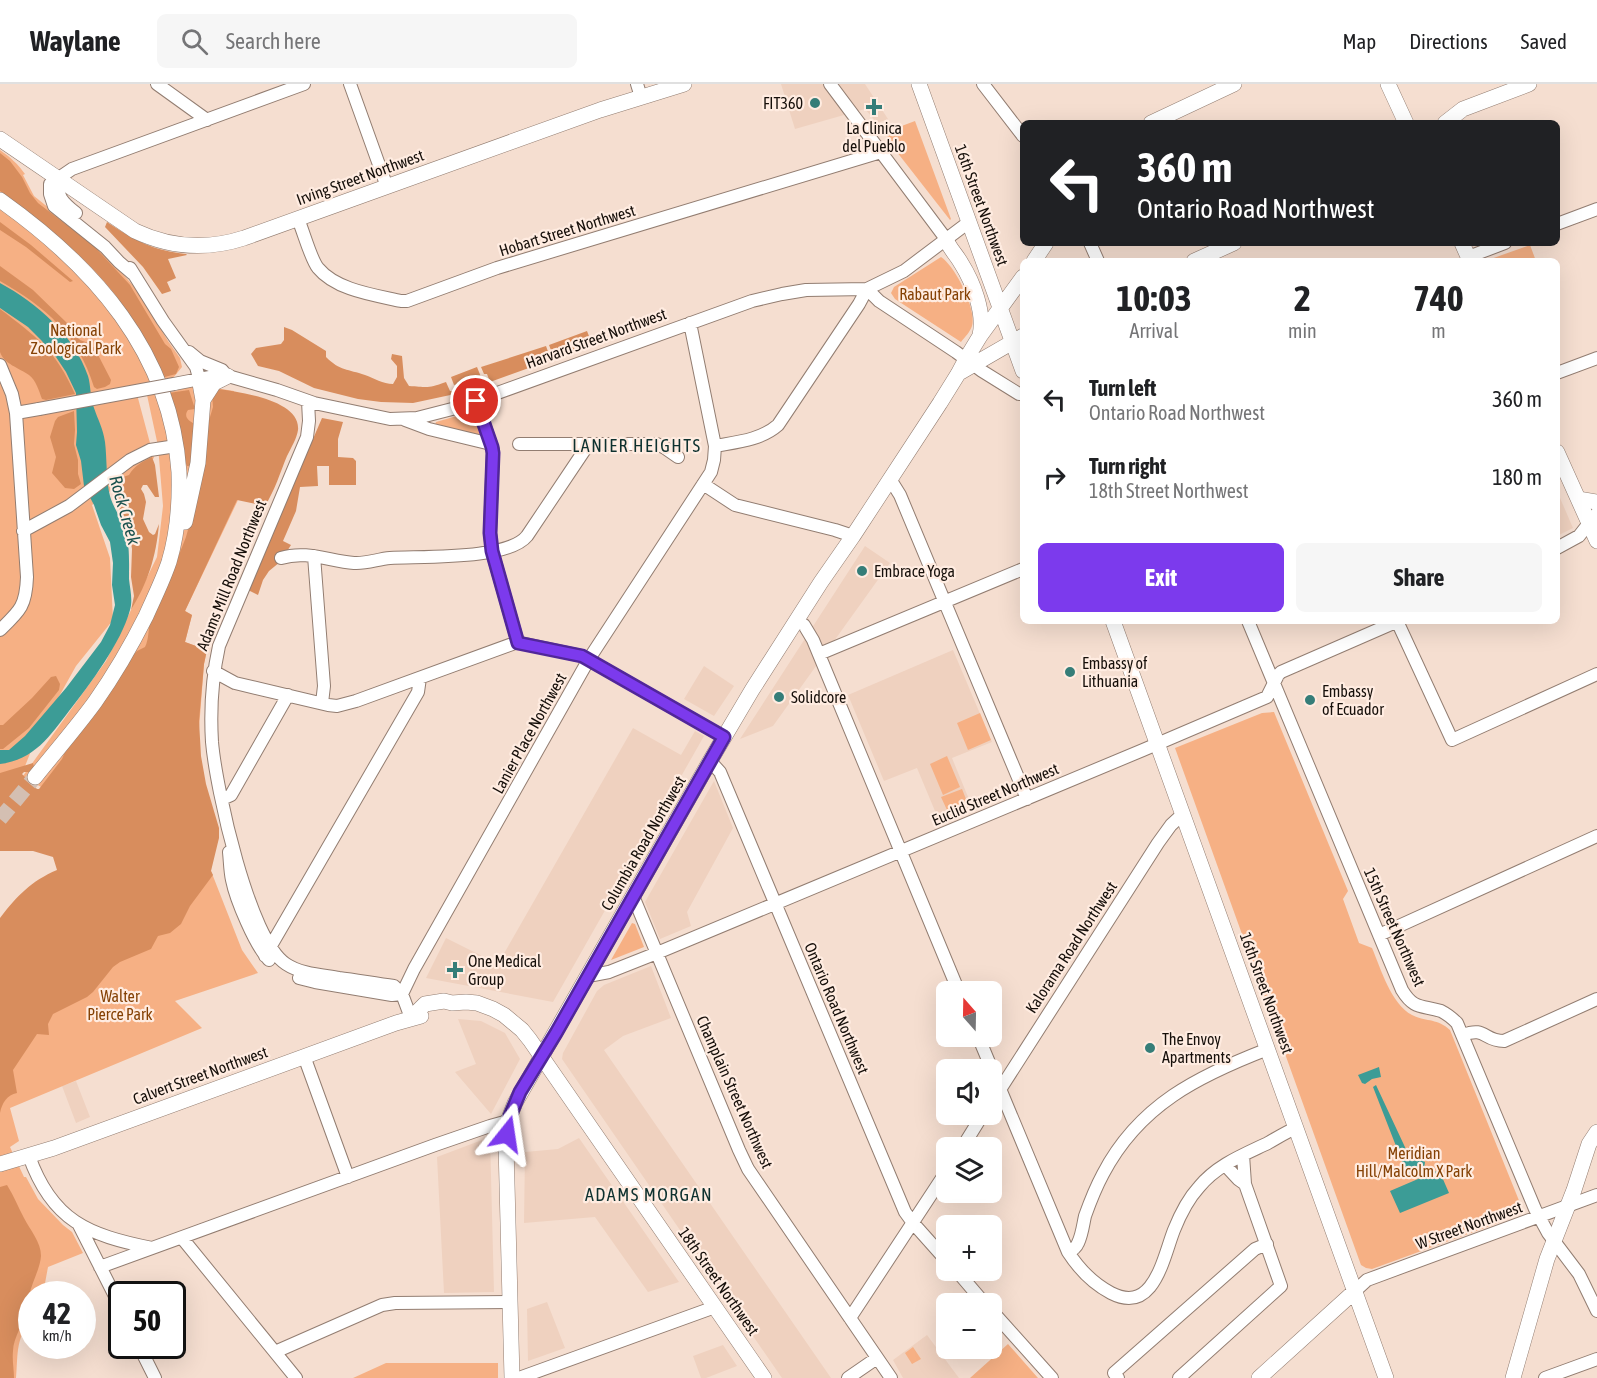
<!DOCTYPE html>
<meta charset="utf-8">
<style>
body{margin:0;font-family:"Asap Condensed",sans-serif;background:#f6f6f6;color:#202124;height:100vh;display:flex;flex-direction:column;font-size:22px;white-space:nowrap}
*{box-sizing:border-box;margin:0}
p{font-size:20px;color:#757577}
.icon{flex:none;width:33px;height:33px;fill:none;stroke:currentColor;stroke-width:2;stroke-linecap:round;stroke-linejoin:round}
.map{position:relative;flex:1;overflow:hidden}
.details{position:absolute;left:1020px;top:174px;width:540px;height:366px;display:flex;flex-direction:column;background:#fff;border-radius:9px;box-shadow:0 6px 24px #0002}
.details>*{flex:none}
.top-card{position:absolute;left:1020px;top:36px;width:540px;height:126px;border-radius:9px;box-shadow:0 6px 24px #0002;background:#202124;color:#fff;overflow:hidden}
.needle{width:39px;rotate:340deg}
.fabs{position:absolute;left:936px;top:897px;display:grid;gap:12px}
.fabs a{display:grid;place-items:center;width:66px;height:66px;border-radius:9px;background:#fff;box-shadow:0 6px 24px #0002;font-size:30px}
.speed{position:absolute;left:18px;top:1197px;display:flex;gap:12px;font-size:30px;font-weight:700;text-align:center}
.speed>*{display:grid;place-content:center;width:78px;height:78px;border-radius:50%;background:#fff;box-shadow:0 6px 24px #0002;line-height:1}
.speed small{font-size:15px;font-weight:400}
.speed .limit{border:3px solid #111;border-radius:9px;background:#fff;color:#111}
.pin{position:absolute;display:grid;place-items:center;width:51px;height:51px;color:#fff;margin:-26px;border:3px solid #fff;border-radius:50%;box-shadow:0 2px 6px #0007}
.me{position:absolute;width:66px;margin:-33px;rotate:15deg;stroke-linejoin:round;filter:drop-shadow(0 0 4px #0008)}
.turn{display:flex;align-items:center;gap:21px;height:126px;padding:0 18px;font-size:27px}
.turn .icon{width:78px;height:78px;stroke-width:2.5}
.turn b{display:block;font-size:42px;line-height:51px}
.eta{display:flex;justify-content:space-evenly;align-items:center;height:102px;text-align:center}
.eta b{font-size:36px;font-weight:700;line-height:42px}
.action{display:flex;gap:12px;margin-top:auto;padding:12px 18px}
.action a{flex:1;height:69px;border-radius:9px;background:#7c3aed;color:#fff;font-size:24px;font-weight:700;line-height:69px;text-align:center}
.action a+a{background:#f6f6f6;color:#202124}
ul{padding:0;list-style:none}
li{display:flex;align-items:center;gap:18px;height:78px;padding:0 18px}
li div{flex:1}
li b{display:block;font-size:22px}
li em{font-style:normal}
header{display:flex;align-items:center;gap:36px;box-sizing:border-box;height:84px;padding:0 30px;background:#fff;border-bottom:2px solid #e0e0e0}
header strong{font-size:28px}
nav{display:flex;gap:33px;margin-inline-start:auto;font-size:21px}
.search{width:420px;height:54px;background:#f6f6f6;display:flex;align-items:center;gap:15px;box-sizing:border-box;padding:0 21px;border-radius:9px;color:#757577;font-size:22px}
.map>svg:first-child{display:block}
.built{fill:#efd1bf}
.green{fill:#f6b084}
.forest{fill:#d88d5d}
.water{fill:#3c9c96}
.lines{fill:none;stroke-linecap:round;stroke-linejoin:round}
.major-tunnel{stroke:#d4bfb2;stroke-width:15;stroke-dasharray:15 8;stroke-linecap:butt}
.minor-casing{stroke:#927d71;stroke-width:14}
.major-casing{stroke:#927d71;stroke-width:16}
.minor{stroke:#fff;stroke-width:12}
.major{stroke:#fff;stroke-width:15}
.minor-bridge-casing{stroke:#927d71;stroke-width:14;stroke-linecap:butt}
.minor-bridge{stroke:#fff;stroke-width:12}
.route-casing{stroke:#51269a;stroke-width:15}
.route{stroke:#7c3aed;stroke-width:10}
.poi-dot{fill:#357d78;stroke:#ffece1;stroke-width:2}
.labels{text-anchor:middle;dominant-baseline:central;stroke-width:4.5;stroke-linejoin:round;paint-order:stroke}
.poi-label{font-size:16px;fill:#160f0a;stroke:#ffece1;text-anchor:start}
.street-label{font-size:16px;fill:#160f0a;stroke:#ffece1}
.park-label{font-size:16px;fill:#854104;stroke:#ffece1}
.neighbourhood-label{font-size:18px;letter-spacing:1.5px;fill:#0e312f;stroke:#ffece1}
.water-label{font-size:18px;font-style:italic;fill:#1b514e;stroke:#ffece1}
</style>
<header>
<strong>Waylane</strong>
<div class="search"><svg class="icon" aria-label="search" viewBox="0 0 24 24"><circle cx="10" cy="10" r="6"/><path d="M15 15l6 6"/></svg>Search here</div>
<nav><a>Map</a><a>Directions</a><a>Saved</a></nav>
</header>
<div class="map">
<svg width="1597" height="1294" viewBox="0 0 1597 1294">
<rect width="100%" height="100%" fill="#f5ded0"/>
<path class="built" d="M781,0H865L888,35L877,39L865,25L795,45Z
M1557,407L1573,444L1557,452Z
M865,462L890,479L773,642L740,655Z
M953,566L992,658L952,674L973,725L940,739L917,684L884,697L848,611Z
M704,582L734,602L714,632L684,615Z
M633,644L681,671L695,647L704,652L553,918L426,894L446,854L498,880Z
M714,697L733,744L687,828L691,842L660,855L645,818Z
M651,882L671,934L623,952L604,966L831,1294H782L562,975L563,969L597,907L604,901Z
M458,935L481,937L505,949L520,975L491,1030L455,988L476,980Z
M76,997L90,1033L76,1039L62,1002Z
M490,1053L494,1208L444,1209L437,1073Z
M579,1054L679,1198L648,1208L595,1133L524,1139L525,1068L558,1065Z
M547,1218L565,1264L528,1277L527,1225Z
M927,1251L959,1294H903L893,1276Z
M723,1261L737,1282L706,1294H701L693,1272Z"/>
<path class="green" d="M915,37L951,135L950,136L886,54L899,43Z
M0,66C10,73 18,80 25,90L23,91L34,112L100,165L138,207L168,257L180,274L182,283L173,294L168,309L196,301L234,307L238,416L185,527L192,531L185,558L207,566L204,580L199,645L41,703L23,692L106,577L157,473L163,422L158,362L147,311L135,303L154,374L92,421L110,474L113,536L76,582L47,634L31,667L16,705L0,724Z
M1530,161L1536,177L1488,176Z
M941,173C955,182 977,225 972,242C970,248 965,253 961,258L895,215L891,209L894,203Z
M467,329L476,332L482,350L481,351L435,341L436,338Z
M1274,628L1348,807L1343,815L1359,859L1372,864C1381,885 1391,920 1412,931C1426,938 1437,934 1450,946L1520,1119V1124C1513,1132 1505,1132 1498,1139L1372,1185L1366,1184L1361,1181L1175,664L1262,629Z
M980,629L991,656L968,666L957,639Z
M947,672L960,703L943,711L930,680Z
M962,705L968,720L951,727L950,725L947,726L941,713Z
M211,787L242,866L258,889L175,917L202,944L10,1024L19,1057L10,1063L24,1093H26L38,1115L63,1141L72,1148L83,1169L48,1183L43,1210H32L31,1241C15,1250 18,1277 16,1294H0V941Z
M632,839L635,840L644,863L611,876Z
M1008,1260L1038,1294H970Z
M913,1263L921,1275L912,1280L905,1269Z
M386,1279H498V1294H353Z"/>
<path class="forest" d="M0,69L10,77L22,93L30,109L38,119L93,161L130,201L165,260L171,265L179,283L176,290L161,294C148,264 133,235 114,209C82,169 41,137 0,107Z
M0,138L31,161L73,197L70,198L26,163L0,146Z
M107,138C136,157 152,166 186,170L187,171L168,175L176,194L167,198L171,207L162,210L143,183L105,143Z
M0,182L33,206L67,239L80,256L91,260L95,265L111,296L110,300L105,303L97,305L94,303C78,251 46,223 0,197Z
M0,225C37,253 56,267 75,310L46,316L42,315C39,307 36,296 29,291C19,284 4,280 0,268C0,261 0,234 0,225Z
M284,243L292,246L326,267V273C340,287 348,285 365,291C374,294 383,300 393,300L397,293V282L391,275L392,270L402,272L404,294L409,302C428,303 427,305 446,298L450,307H452L455,310L413,319L381,318L358,315L314,304L279,287L258,282L251,270L256,264L281,260L284,256Z
M587,247L592,260L554,274L549,261Z
M546,262L551,276L490,298L487,290H484L481,283Z
M477,283L481,293H484L486,299L460,308L458,300L454,301L451,293Z
M218,305C239,308 301,316 298,346C297,354 291,364 287,372C280,389 275,406 265,422L237,416L185,527L192,531L185,558L207,566L204,580L199,637L201,672L206,700L219,744V754L211,787L213,791L190,822L181,840L170,849L158,852L151,865L120,878L113,883L93,908L87,913L53,930L48,940L49,951L37,950L13,986L17,1009C7,1011 2,1019 0,1029V834C17,812 31,797 57,786L53,773L33,767H0V689L33,679L34,683L29,688H24L22,690L37,705H39L62,675L65,668L131,573L137,567L145,563C149,555 148,546 150,538L167,501L186,453L198,410L207,343L213,323L212,309Z
M189,306L195,325L188,326C183,333 189,337 195,340L193,383L187,382L185,377L169,309Z
M74,327L75,346L74,360L78,376V390L81,400L74,405L65,404L52,389L56,373L50,353L55,337L58,333Z
M322,334L343,338L338,355V373L353,374L356,377V401H329V382H317L318,402L300,403L296,427L283,457L291,461L280,478L269,487L263,496L258,511L248,506Z
M152,373L155,381L159,413H155L147,401H143L141,405L144,410L146,418L143,435L149,448L153,451L155,450L159,440C156,473 148,498 131,526L134,512L131,493L132,465L130,453L120,426L116,421L111,402L123,393L129,391C135,381 142,378 152,373Z
M56,592L60,600L59,606L29,644L3,665H0V641H3L32,614L51,593Z
M7,1101C14,1112 18,1123 24,1134C30,1146 41,1158 41,1172C40,1186 31,1199 29,1213C28,1222 32,1230 31,1240L19,1246C16,1253 13,1260 13,1267C12,1276 14,1285 14,1294H0V1103Z"/>
<path class="water" d="M0,199C37,219 74,251 88,292C91,302 90,314 94,324C98,336 103,344 105,358C107,374 106,398 110,412C113,423 121,434 125,445C130,461 129,478 129,495C130,505 133,516 130,526C121,559 90,600 69,627C50,652 34,676 0,680V666H9L25,652L66,604L101,558L110,541L115,521L112,501L113,479L110,458L101,441L94,421L84,402L81,377L76,361L77,348L76,309L66,288L56,273L41,256L28,243L0,224Z
M1379,983L1381,993L1372,995L1365,1000L1362,999L1358,991Z
M1376,1001L1411,1076L1413,1077L1420,1075L1425,1078L1424,1085L1401,1094L1395,1092L1394,1088L1397,1084L1403,1082V1080L1373,1003Z
M1439,1086L1449,1109L1400,1129L1390,1107Z"/>
<g class="lines">
<path class="major-tunnel" d="M0,735L35,693"/>
<g class="minor-casing">
<path id="minor" d="M157,0L207,36
M350,0L387,103
M637,0L641,13
M830,0L946,155
M983,0L1023,52
M57,94C57,113 62,118 76,129
M298,135C303,146 311,176 318,184C336,206 374,211 401,217H407L497,184L881,68
M1557,140L1597,125
M1090,159L1098,177
M1468,173L1505,159
M130,184L163,237L196,283L199,294
M133,190L119,178L105,163L54,122L50,110V100L72,85L304,0
M867,205L879,217L956,268L982,287L1019,310H1023
M189,268L200,277L222,286L227,292
M0,281L12,310L16,329L27,493C26,522 20,527 0,546
M1557,289L1597,274
M174,300L215,292H228L277,306L314,319L390,335L417,334L456,324L752,217L782,210L806,206L867,205L904,187L969,138
M308,317L309,337L307,353L219,562C212,594 210,625 212,658C216,704 249,856 286,880C301,890 322,891 339,894C357,896 376,900 394,902L402,910L411,934
M476,317L493,366L490,449L492,467L518,559
M16,329L39,325
M405,336L429,345L491,360
M519,360H657L665,364L678,373
M715,362C737,358 761,356 778,341L859,220L867,205
M890,395L900,411L1027,715
M703,400L735,421L835,446L853,452
M23,447L69,422L130,376L150,366L176,362
M1557,464L1579,452L1597,429
M314,472L324,602L322,619
M281,474C306,466 329,477 354,479C366,480 378,475 390,474C421,472 508,476 527,452L588,361
M796,537L804,541L813,556L959,908
M1248,537L1402,906C1414,926 1422,921 1441,927C1447,930 1452,934 1457,939L1535,1125L1548,1149L1579,1190L1597,1227
M1397,537L1452,656L1597,590
M819,570L1023,485
M213,587L235,599L328,621L337,622L356,617L515,559H521L582,572L724,653
M710,677L720,688L905,1128L913,1139L946,1176
M222,715L231,711L288,611
M229,768C230,777 230,787 232,796C236,816 255,861 269,876
M633,812L739,1066L748,1085L891,1294
M1379,851L1597,752
M265,872L418,608L420,594
M588,892L609,888L657,869L1143,666L1267,613L1278,591L1281,588L1398,537
M299,894L315,898L392,911L402,910
M402,910L414,885L589,575L711,388L714,376L715,362L690,239
M1463,951C1486,942 1483,957 1504,957L1597,915
M978,952L1068,1168C1079,1185 1094,1200 1111,1209C1154,1231 1163,1174 1174,1146C1180,1131 1188,1115 1199,1103C1217,1081 1243,1071 1268,1059C1277,1054 1286,1048 1296,1044
M304,972L348,1093
M992,1018L1158,759L1171,741L1183,730
M962,1064L983,1030
M29,1072C52,1137 88,1151 152,1164
M1225,1081L1238,1095L1245,1100
M79,1141L122,1226
M182,1154L296,1294
M1068,1168C1073,1166 1076,1164 1078,1159C1082,1151 1083,1141 1085,1132C1090,1118 1096,1103 1103,1090C1139,1021 1198,992 1268,965
M100,1183L435,1061L490,1042L508,1037
M956,1186L985,1220
M1355,1207L1367,1196L1597,1111
M992,1227L1052,1294
M850,1234L946,1088
M139,1262L155,1294
M275,1268L382,1221L395,1219L511,1218
M519,1294L715,1223
M848,1294L877,1274
M1118,1294L1114,1289L1255,1165L1267,1160
M1179,1294L1281,1202L1245,1100L1243,1071
M1545,1294L1597,1275"/>
</g>
<g class="major-casing">
<path id="major" d="M919,0L1023,287
M1388,0L1406,39
M1151,39L1234,0
M1445,39L1463,25L1529,0
M0,55L135,147C171,164 207,166 244,154L600,26L684,0
M0,116C93,182 171,268 179,388C180,418 178,448 169,478C163,496 154,514 146,532C131,562 114,591 95,618C76,644 55,668 35,693
M946,155C949,164 956,170 961,179C973,198 985,229 980,251
M1462,159L1470,177
M1034,177L1046,159
M1194,177L1234,159
M959,289L1023,252
M199,294L203,316
M1557,368L1597,457
M1578,415L1597,418
M185,438L198,379L203,316L214,299L228,292
M1113,537L1386,1294
M411,934L425,920L444,917L452,919L466,918L477,919L493,925L504,931L522,946L530,956L764,1294
M0,1080L54,1064L396,939L421,932
M512,1294L506,1061L508,1037L515,1019L710,677L752,606L821,498L853,452L940,319L958,290L966,275L980,252L1023,193
M1259,1294L1355,1207
M1513,1294L1547,1175L1574,1106L1589,1060L1597,1048"/>
</g>
<use href="#minor" class="minor"/>
<use href="#major" class="major"/>
<g class="minor-bridge-casing">
<path id="minor-bridge" d="M39,325L174,300"/>
</g>
<use href="#minor-bridge" class="minor-bridge"/>
</g>
<g class="lines">
<g class="route-casing">
<path id="route" d="M476,317L492,363L493,369L490,449L492,467L518,559L582,572L724,653L556,949L520,1008L510,1032L507,1050"/>
</g>
<use href="#route" class="route"/>
</g>
<g class="poi-dot">
<circle cx="815" cy="19" r="6"/>
<path d="M871 14h6v6h6v6h-6v6h-6v-6h-6v-6h6z"/>
<circle cx="862" cy="487" r="6"/>
<circle cx="1070" cy="588" r="6"/>
<circle cx="779" cy="613" r="6"/>
<circle cx="1310" cy="616" r="6"/>
<path d="M452 877h6v6h6v6h-6v6h-6v-6h-6v-6h6z"/>
<circle cx="1150" cy="964" r="6"/>
</g>
<g class="labels">
<g class="poi-label">
<text x="803" y="19" text-anchor="end">FIT360</text>
<text x="874" y="44" text-anchor="middle">La Clinica<tspan x="874" dy="18">del Pueblo</tspan></text>
<text x="874" y="487">Embrace Yoga</text>
<text x="1082" y="579">Embassy of<tspan x="1082" dy="18">Lithuania</tspan></text>
<text x="1322" y="607">Embassy<tspan x="1322" dy="18">of Ecuador</tspan></text>
<text x="791" y="613">Solidcore</text>
<text x="468" y="877">One Medical<tspan x="468" dy="18">Group</tspan></text>
<text x="1162" y="955">The Envoy<tspan x="1162" dy="18">Apartments</tspan></text>
</g>
<g class="street-label">
<text transform="translate(360 93) rotate(-20)">Irving Street Northwest</text>
<text transform="translate(982 121) rotate(70)">16th Street Northwest</text>
<text transform="translate(567 146) rotate(-17)">Hobart Street Northwest</text>
<text transform="translate(596 254) rotate(-20)">Harvard Street Northwest</text>
<text transform="translate(231 491) rotate(-68)">Adams Mill Road Northwest</text>
<text transform="translate(529 649) rotate(-61)">Lanier Place Northwest</text>
<text transform="translate(995 710) rotate(-23)">Euclid Street Northwest</text>
<text transform="translate(643 759) rotate(-60)">Columbia Road Northwest</text>
<text transform="translate(1395 843) rotate(66)">15th Street Northwest</text>
<text transform="translate(1071 863) rotate(-57)">Kalorama Road Northwest</text>
<text transform="translate(1267 909) rotate(70)">16th Street Northwest</text>
<text transform="translate(837 924) rotate(67)">Ontario Road Northwest</text>
<text transform="translate(200 991) rotate(-20)">Calvert Street Northwest</text>
<text transform="translate(735 1008) rotate(66)">Champlain Street Northwest</text>
<text transform="translate(1469 1141) rotate(-20)">W Street Northwest</text>
<text transform="translate(719 1197) rotate(55)">18th Street Northwest</text>
</g>
<g class="park-label">
<text x="935" y="210">Rabaut Park</text>
<text x="76" y="246">National<tspan x="76" dy="18">Zoological Park</tspan></text>
<text x="120" y="912">Walter<tspan x="120" dy="18">Pierce Park</tspan></text>
<text x="1414" y="1069">Meridian<tspan x="1414" dy="18">Hill/Malcolm X Park</tspan></text>
</g>
<g class="neighbourhood-label">
<text x="637" y="361">LANIER HEIGHTS</text>
<text x="649" y="1110">ADAMS MORGAN</text>
</g>
<g class="water-label">
<text transform="translate(125 426) rotate(74)">Rock Creek</text>
</g>
</g>
</svg>
<div class="fabs">
<a><svg class="needle" viewBox="-14 -14 28 28"><path d="M0-13l5 13h-10z" fill="#e53935"/><path d="M0 13l5-13h-10z" fill="#757577"/></svg></a>
<a><svg class="icon" aria-label="sound" viewBox="0 0 24 24"><path d="M4 9h4l5-4v14l-5-4H4zM17 9q2 3 0 6"/></svg></a>
<a><svg class="icon" aria-label="layers" viewBox="0 0 24 24"><path d="M12 4l9 5-9 5-9-5zM3 14l9 5 9-5"/></svg></a>
<a>+</a>
<a>−</a>
</div>
<div class="speed"><div>42<small>km/h</small></div><div class="limit">50</div></div>
<div class="pin" style="left:476px;top:317px;background:#d93025"><svg class="icon" aria-label="arrive" viewBox="0 0 24 24"><path d="M6 21V4h12l-3 4 3 4H6"/></svg></div>
<svg class="me" style="left:507px;top:1050px" viewBox="-20 -20 40 40"><path d="M0-17L14 15 0 8-14 15z" fill="#7c3aed" stroke="#fff" stroke-width="4"/></svg>
<div class="top-card">
<div class="turn"><svg class="icon" aria-label="left" viewBox="0 0 24 24"><path d="M17 20v-9H6M10 6l-5 5 5 5"/></svg><div><b>360 m</b>Ontario Road Northwest</div></div>
</div>
<section class="details">
<div class="eta">
<div><b>10:03</b><p>Arrival</p></div>
<div><b>2</b><p>min</p></div>
<div><b>740</b><p>m</p></div>
</div>
<ul>
<li><svg class="icon" aria-label="left" viewBox="0 0 24 24"><path d="M17 20v-9H6M10 6l-5 5 5 5"/></svg><div><b>Turn left</b><p>Ontario Road Northwest</p></div><em>360 m</em></li>
<li><svg class="icon" aria-label="right" viewBox="0 0 24 24"><path d="M7 20v-9h11M14 6l5 5-5 5"/></svg><div><b>Turn right</b><p>18th Street Northwest</p></div><em>180 m</em></li>
</ul>
<div class="action"><a>Exit</a><a>Share</a></div>
</section>
</div>
